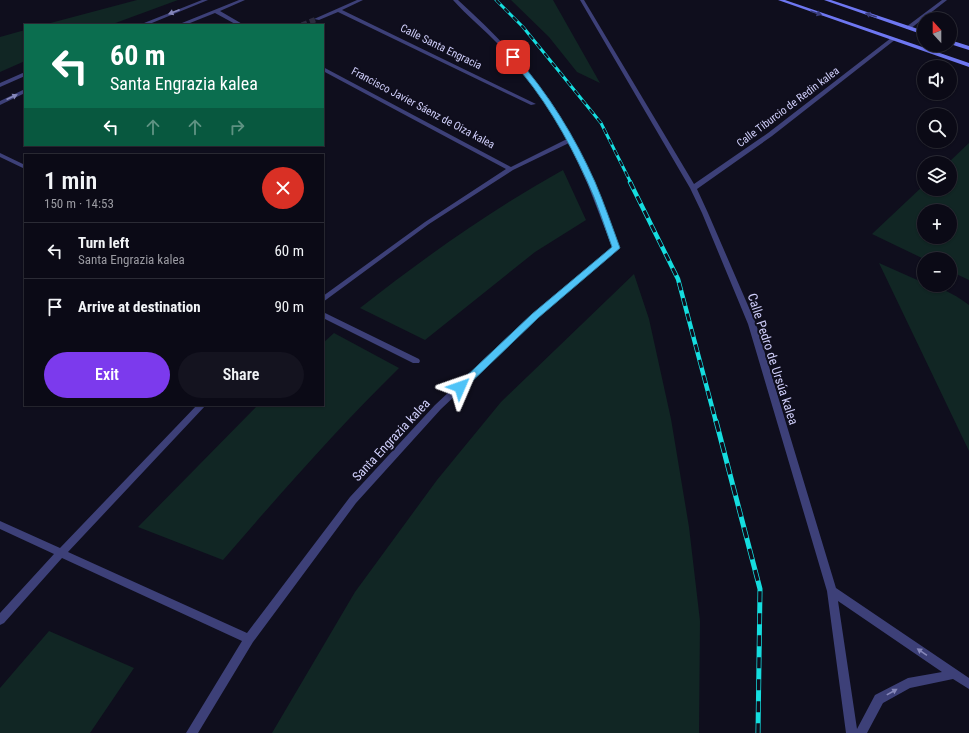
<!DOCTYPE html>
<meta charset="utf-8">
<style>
body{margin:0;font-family:"Roboto Condensed",sans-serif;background:#14131f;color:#f1f3f6;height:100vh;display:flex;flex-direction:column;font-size:15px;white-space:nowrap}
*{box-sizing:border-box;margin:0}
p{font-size:13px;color:#9a9aa1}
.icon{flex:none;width:22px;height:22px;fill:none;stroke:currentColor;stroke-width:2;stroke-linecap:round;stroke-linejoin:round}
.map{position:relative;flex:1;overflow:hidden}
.details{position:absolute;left:24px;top:154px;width:300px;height:252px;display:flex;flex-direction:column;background:#0b0a16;border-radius:0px;box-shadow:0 1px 3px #0004,0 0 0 1px #2b2b35}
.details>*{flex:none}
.banner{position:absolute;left:24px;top:24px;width:300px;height:122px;border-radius:0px;box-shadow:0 1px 3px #0004,0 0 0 1px #2b2b35;background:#0b6e4f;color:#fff;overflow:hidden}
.needle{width:26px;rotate:339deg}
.buttons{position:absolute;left:917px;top:12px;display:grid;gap:8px}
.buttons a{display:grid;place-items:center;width:40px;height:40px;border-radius:50%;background:#0b0a16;box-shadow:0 1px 3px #0004,0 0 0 1px #2b2b35;font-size:20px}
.pin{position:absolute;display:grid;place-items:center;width:34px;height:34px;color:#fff;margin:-17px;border-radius:8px;box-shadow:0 2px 6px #0006}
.me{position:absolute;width:44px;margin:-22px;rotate:47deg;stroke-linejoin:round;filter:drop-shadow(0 0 3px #0008)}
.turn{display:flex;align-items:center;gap:14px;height:84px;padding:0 20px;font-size:18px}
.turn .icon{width:52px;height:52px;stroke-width:2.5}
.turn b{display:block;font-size:28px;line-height:34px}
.lanes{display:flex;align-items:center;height:38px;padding:0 20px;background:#0003;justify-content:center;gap:20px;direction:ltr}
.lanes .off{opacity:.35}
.round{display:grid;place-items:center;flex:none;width:42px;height:42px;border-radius:21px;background:#14131f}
.head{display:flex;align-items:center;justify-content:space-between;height:68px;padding:0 20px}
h1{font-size:24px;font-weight:600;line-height:30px}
.button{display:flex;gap:8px;margin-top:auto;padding:8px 20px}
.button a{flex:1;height:46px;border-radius:24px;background:#7c3aed;color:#fff;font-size:16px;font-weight:600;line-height:46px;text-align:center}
.button a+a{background:#14131f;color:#f1f3f6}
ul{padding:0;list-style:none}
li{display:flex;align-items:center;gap:12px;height:56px;padding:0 20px;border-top:1px solid #2b2b35}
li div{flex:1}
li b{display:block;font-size:15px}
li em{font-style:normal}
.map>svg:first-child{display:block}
.green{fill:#112624;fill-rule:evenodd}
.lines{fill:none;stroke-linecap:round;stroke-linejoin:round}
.street-tunnel{stroke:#2c2b3e;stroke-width:5.5;stroke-dasharray:5.5 3;stroke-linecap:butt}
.street{fill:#3d4078;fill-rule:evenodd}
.secondary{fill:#6e77f1;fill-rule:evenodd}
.rail-far2-casing{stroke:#15dddf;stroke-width:3}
.rail-far1-casing{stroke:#15dddf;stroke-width:4.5}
.rail-casing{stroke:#15dddf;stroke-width:5}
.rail-far2{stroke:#0f0e1d;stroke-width:2;stroke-dasharray:6;stroke-linecap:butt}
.rail-far1{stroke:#0f0e1d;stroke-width:3;stroke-dasharray:8;stroke-linecap:butt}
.rail{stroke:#0f0e1d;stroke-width:3.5;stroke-dasharray:11;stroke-linecap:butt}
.oneway{fill:#8687b9}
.oneway2{fill:#3a3d7c}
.route{fill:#4fc3f7;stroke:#337fa1}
.labels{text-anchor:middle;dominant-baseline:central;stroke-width:4;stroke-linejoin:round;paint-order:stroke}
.far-street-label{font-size:11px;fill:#cfcefa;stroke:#0f0e1d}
.street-label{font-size:13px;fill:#cfcefa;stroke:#0f0e1d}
</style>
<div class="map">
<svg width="969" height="733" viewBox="0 0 969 733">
<rect width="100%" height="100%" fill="#0f0e1d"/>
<path class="green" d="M137,0H178L110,25H43Z
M511,0H553L600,83L577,72L549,37Z
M25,30V61L0,72V37Z
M969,143V280L950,271V259H924L872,234L924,185V189H950V163H948ZM924,211H950V237H924Z
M563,170L586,220L535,252L425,340L360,308C425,257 491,210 563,170Z
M879,263L924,283V285C939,285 957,296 969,305V451Z
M634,274L649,319L671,419L689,527L700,621L699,733H272L355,592L437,480L501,402Z
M334,333L399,368C337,429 280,494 223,560L138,527L258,405H323V343Z
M49,631L134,668L90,733H0V688Z"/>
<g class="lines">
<path class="street-tunnel" d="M302,25L317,19"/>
<path class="street" d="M202,0H208L147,25H139Z
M239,0H245L220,11L244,25H237L215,13L185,25H177Z
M357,0H363L342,10L536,104L531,105L338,12L319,20L314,19Z
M453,0H458C494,33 528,67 555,108C583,152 601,200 620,248L538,318L441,409L356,503L253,642L198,733H186L242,641L62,558L4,623L0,625V613L54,554L0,529V521L60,548L197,405H206L68,552L247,633L350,497L435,405L532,314L612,247L588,185L569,143L513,170L429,224L323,302V296L425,222L506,169L323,71V67L511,167L567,139C548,105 526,74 499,45C484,29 467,16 453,0Z
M580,0H584L694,184L768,133L891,38L896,39L772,136L697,189L708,213L756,324L836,588L969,678V689L953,679L910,688L883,703L867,733H846L827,591L748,324L702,213L690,188ZM838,601L942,672L908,678L875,695L857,729Z
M942,0H947L910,29H906V27Z
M25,72V76L0,87V83Z
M25,89V93L0,105V101Z
M0,153L25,165V169L0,157Z
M323,312L419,359L420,361L419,363H413L323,318Z"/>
<path class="secondary" d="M778,0H785L969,63V67Z
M824,0H831L924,31V35Z
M950,40L969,46V50L950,44Z"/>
<g class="rail-far2-casing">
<path id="rail-far2" d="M496,0L523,27L601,123L631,183"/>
</g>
<g class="rail-far1-casing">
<path id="rail-far1" d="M630,182L678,279L716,422"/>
</g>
<g class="rail-casing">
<path id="rail" d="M716,421L760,589L758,733"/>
</g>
<use href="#rail-far2" class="rail-far2"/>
<use href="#rail-far1" class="rail-far1"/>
<use href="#rail" class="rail"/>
</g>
<defs><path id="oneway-solid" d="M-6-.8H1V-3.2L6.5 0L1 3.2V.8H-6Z"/></defs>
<g class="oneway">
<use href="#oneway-solid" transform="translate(174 12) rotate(159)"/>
<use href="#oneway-solid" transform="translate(12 97) rotate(-25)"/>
<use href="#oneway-solid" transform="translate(922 652) rotate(-146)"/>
<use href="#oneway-solid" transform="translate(892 692) rotate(-29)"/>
</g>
<g class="oneway2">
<use href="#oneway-solid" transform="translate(816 13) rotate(19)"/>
<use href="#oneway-solid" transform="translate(871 15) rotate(-161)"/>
</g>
<path class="route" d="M510,56H515C548,93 575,137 595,182C604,203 612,226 620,248L538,318L463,390H457L455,387L457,385L532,314L612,247C604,225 597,202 587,181C567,137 543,95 510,59Z"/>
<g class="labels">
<g class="far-street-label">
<text transform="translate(441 47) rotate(26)">Calle Santa Engracia</text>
<text transform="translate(788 107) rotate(-37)">Calle Tiburcio de Redin kalea</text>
<text transform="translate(423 108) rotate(28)">Francisco Javier Sáenz de Oiza kalea</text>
</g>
<g class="street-label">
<text transform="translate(773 359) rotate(72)">Calle Pedro de Ursúa kalea</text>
<text transform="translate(391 440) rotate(-47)">Santa Engrazia kalea</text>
</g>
</g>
</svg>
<div class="buttons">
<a><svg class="needle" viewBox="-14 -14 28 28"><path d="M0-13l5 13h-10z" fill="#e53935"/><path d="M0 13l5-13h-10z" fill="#9a9aa1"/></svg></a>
<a><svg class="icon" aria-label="sound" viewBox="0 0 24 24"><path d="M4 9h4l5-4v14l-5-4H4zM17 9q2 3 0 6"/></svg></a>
<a><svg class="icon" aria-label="search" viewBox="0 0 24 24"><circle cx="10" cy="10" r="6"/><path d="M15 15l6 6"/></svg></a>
<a><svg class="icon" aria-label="layers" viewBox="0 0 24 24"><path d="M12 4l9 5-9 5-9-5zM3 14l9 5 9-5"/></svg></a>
<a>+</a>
<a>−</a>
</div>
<div class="pin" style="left:513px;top:57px;background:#d93025"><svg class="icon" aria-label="arrive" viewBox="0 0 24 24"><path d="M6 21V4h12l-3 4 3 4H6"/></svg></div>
<svg class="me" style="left:460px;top:387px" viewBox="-20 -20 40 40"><path d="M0-17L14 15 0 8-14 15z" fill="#4fc3f7" stroke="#fff" stroke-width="4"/></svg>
<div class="banner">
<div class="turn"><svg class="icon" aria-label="left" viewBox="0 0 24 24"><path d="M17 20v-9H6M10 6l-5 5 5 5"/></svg><div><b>60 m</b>Santa Engrazia kalea</div></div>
<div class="lanes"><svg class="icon" aria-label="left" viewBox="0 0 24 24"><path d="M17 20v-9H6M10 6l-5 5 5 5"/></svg><svg class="icon off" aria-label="ahead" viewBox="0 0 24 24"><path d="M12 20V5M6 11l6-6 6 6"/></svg><svg class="icon off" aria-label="ahead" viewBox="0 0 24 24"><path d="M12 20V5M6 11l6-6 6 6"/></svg><svg class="icon off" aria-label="right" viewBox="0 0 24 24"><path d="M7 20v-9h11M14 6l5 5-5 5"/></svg></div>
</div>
<section class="details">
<div class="head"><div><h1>1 min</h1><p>150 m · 14:53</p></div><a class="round" style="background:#d93025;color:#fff"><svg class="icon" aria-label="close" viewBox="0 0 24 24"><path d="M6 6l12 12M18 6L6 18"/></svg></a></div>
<ul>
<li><svg class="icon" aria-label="left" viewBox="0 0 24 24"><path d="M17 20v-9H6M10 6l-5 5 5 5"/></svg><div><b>Turn left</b><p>Santa Engrazia kalea</p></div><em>60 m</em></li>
<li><svg class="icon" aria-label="arrive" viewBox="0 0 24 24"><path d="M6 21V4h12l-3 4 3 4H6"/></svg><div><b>Arrive at destination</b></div><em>90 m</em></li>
</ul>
<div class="button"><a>Exit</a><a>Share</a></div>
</section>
</div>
